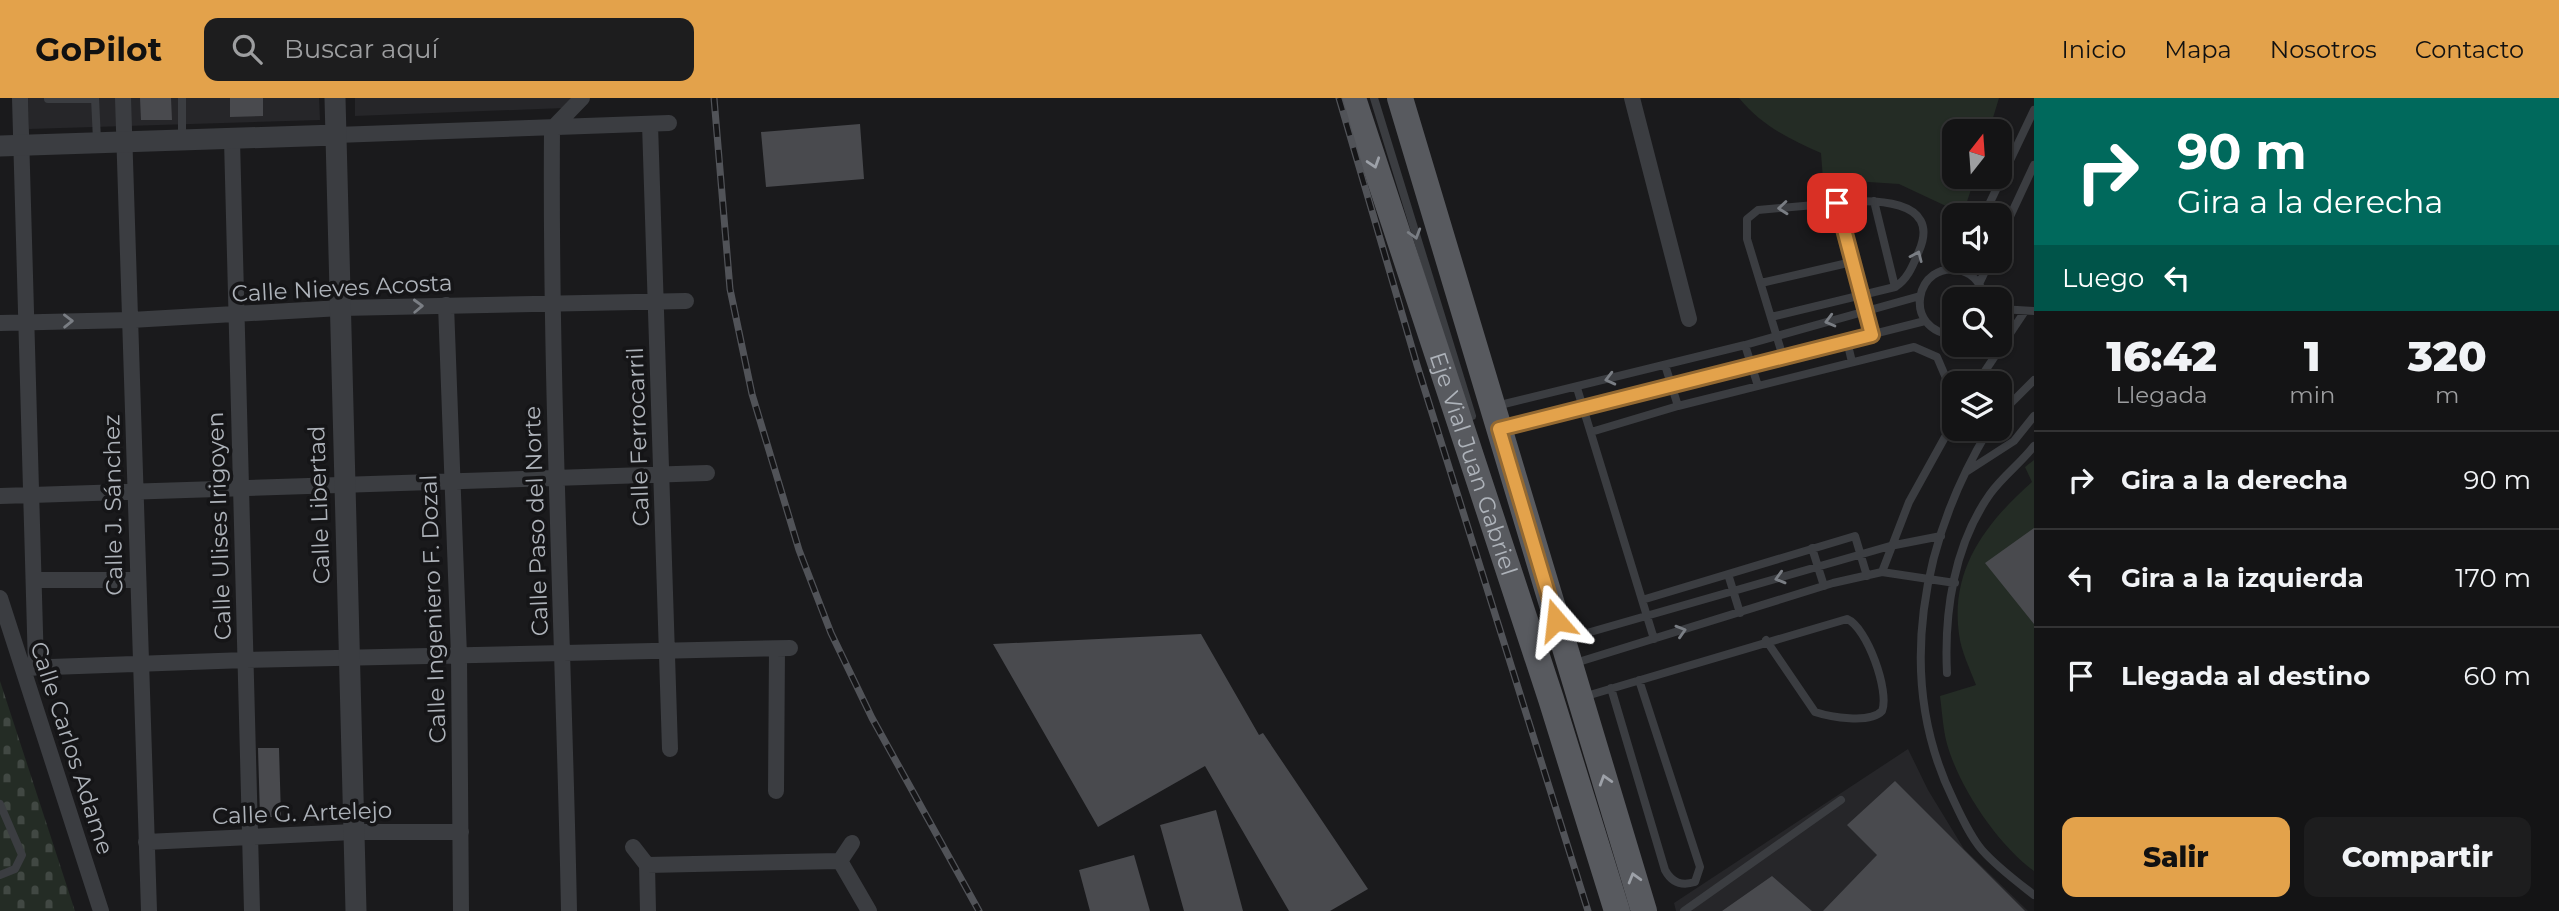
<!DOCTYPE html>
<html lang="es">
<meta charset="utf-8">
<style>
body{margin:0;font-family:Montserrat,sans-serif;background:#1d1d1e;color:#f1f3f6;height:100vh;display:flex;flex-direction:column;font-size:26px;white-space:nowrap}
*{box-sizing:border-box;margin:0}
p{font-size:23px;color:#9d9ea0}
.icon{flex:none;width:38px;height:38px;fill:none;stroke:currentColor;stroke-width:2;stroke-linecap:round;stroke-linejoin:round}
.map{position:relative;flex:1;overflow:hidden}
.side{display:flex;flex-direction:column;background:#141415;width:525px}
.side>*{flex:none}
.top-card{background:#00695c;color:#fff;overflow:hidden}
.needle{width:46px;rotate:17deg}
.fabs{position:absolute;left:1942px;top:21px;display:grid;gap:14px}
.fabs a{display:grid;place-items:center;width:70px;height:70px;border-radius:14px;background:#141415;box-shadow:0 2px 5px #0004,0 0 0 2px #333334;font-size:35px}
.pin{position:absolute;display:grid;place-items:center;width:60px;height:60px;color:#fff;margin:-30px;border-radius:14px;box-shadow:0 4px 10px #0006}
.me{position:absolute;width:77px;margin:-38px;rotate:343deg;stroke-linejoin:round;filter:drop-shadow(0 0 5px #0008)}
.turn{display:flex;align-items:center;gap:24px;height:147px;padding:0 28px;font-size:32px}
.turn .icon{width:91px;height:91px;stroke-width:2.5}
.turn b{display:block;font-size:49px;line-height:60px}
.then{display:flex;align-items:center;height:66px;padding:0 28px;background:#0003;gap:14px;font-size:26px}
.eta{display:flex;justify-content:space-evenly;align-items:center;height:119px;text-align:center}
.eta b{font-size:42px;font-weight:800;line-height:49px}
.cta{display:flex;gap:14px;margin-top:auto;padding:14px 28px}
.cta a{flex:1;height:80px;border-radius:14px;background:#e3a24b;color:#111;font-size:28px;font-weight:800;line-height:80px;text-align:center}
.cta a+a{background:#1d1d1e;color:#f1f3f6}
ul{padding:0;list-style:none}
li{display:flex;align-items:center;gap:21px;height:98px;padding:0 28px;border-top:2px solid #333334}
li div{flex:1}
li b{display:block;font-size:26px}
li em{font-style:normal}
header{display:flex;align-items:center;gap:42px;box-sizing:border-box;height:98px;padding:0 35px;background:#e3a24b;color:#111}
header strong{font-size:33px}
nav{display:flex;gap:38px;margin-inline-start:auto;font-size:24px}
.search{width:490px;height:63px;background:#1d1d1e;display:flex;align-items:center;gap:18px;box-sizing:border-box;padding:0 24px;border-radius:14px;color:#9d9ea0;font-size:26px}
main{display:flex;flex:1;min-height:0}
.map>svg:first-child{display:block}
.built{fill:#262629}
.grass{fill:#242c25}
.cemetery{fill:url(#cemetery-stones)}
.building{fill:#494a4e}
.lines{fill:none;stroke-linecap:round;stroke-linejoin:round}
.service{stroke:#3b3d41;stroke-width:8}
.minor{stroke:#3b3d41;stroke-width:16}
.tertiary{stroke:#3b3d41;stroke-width:21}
.primary{stroke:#585a5f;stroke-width:26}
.rail-casing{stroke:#515358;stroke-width:7}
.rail{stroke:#151517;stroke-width:4.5;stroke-dasharray:13;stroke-linecap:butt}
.oneway{stroke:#9da1a8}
.oneway2{stroke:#7a7e84}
.route-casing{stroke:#946931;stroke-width:18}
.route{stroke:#e3a24b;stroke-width:12}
.labels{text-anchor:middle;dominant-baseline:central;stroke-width:7;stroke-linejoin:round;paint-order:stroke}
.street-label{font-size:23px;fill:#aeb3ba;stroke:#151517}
</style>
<header>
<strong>GoPilot</strong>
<div class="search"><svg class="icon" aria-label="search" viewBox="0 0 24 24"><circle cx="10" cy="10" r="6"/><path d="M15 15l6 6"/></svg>Buscar aquí</div>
<nav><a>Inicio</a><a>Mapa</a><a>Nosotros</a><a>Contacto</a></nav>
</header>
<main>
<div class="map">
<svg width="2034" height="813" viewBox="0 0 2034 813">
<defs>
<pattern id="cemetery-stones" width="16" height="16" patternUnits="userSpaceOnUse" patternTransform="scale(1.75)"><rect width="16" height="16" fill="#242c25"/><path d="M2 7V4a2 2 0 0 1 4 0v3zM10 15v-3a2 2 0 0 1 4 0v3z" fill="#414843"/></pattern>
</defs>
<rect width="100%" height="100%" fill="#1a1a1c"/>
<path class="built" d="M28,0H319L320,22L29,31Z
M355,0H571L564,10L355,18Z
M1908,651L1928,692L1964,751L2028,813H1676L1674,805Z"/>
<path class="grass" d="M1739,0H1999L1989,33H1955V79H1975L1963,116L1899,86L1823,81L1821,55C1789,41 1761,27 1739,0Z
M2034,362V773C1998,747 1959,689 1947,646C1943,631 1942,613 1940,598L1976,587C1970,571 1961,553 1959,536C1950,470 1987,424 2032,384L2025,369Z"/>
<path class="cemetery" d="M0,583L75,813H0Z"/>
<path class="building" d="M140,0H171L172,22H141Z
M230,0H263V18L230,19Z
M860,26L864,81L766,89L761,34Z
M2034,430V526L1985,465Z
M1201,536L1259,637L1263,635L1368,791L1330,813H1289L1205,668L1098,729L993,546Z
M258,650H279L281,719H260Z
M1895,683L2025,813H1823L1877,757L1847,727Z
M1216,712L1243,813H1184L1160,727Z
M1134,757L1150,813H1090L1079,772Z
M1772,778L1812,813H1722Z"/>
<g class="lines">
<path class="service" d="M95,0L97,42
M182,0V43
M1374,0L1472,318
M48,1H95
M1874,103L1895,189
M1984,117L2034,12
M2000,140L2034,67
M1761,185L1852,164
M1979,186L1990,163
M2000,211L2034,213
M1771,219L1895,189C1908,181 1913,167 1919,153C1942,100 1871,101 1837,105
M1955,237C1900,234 1915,160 1962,173C1975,177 1982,188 1985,201
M1847,243L1852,264
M1745,247L1758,288
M1783,259L1747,141V121L1758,112L1837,105L1872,237
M1665,267L1678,308
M1977,285L2025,213
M1577,290L1654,541
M1496,308L1745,247L1920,198
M2000,316L2034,282
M1501,330L1925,223
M1989,331C1922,442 1894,580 1953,701C1961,718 1970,738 1982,752C1997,769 2016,783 2034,797
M1591,334L1678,308L1914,249L1937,259L1955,301
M1966,374L2014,343L2034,318
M1812,450L1824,488
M1882,474L1909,404L1955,321
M1728,476L1740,515
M1642,502L1855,438L1867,478
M1566,541L1890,448L1941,438
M1572,566L1833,485L1882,474L1955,485
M1947,575C1944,514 1954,447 1990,396C2003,378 2021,365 2034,348
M1611,590L1665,772C1672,785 1682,788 1695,784L1700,769L1639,582
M1583,599L1847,521C1867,529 1890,594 1882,613C1870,626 1830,619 1815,614L1766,542
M0,706L22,757L15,771L0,777
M1684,813L1841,702"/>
<path class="minor" d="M20,0L36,569
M123,0L149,813
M1632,0L1689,221
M650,26L670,651
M336,37L669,25
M232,42L252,813
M446,207L459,558L461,813
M0,225L131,222L341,210L686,203
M0,398L707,375
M35,482H136
M0,500L101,813
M23,570L246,562L790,550
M776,693L777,551
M146,744L353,734H461
M633,749L647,767
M840,763L869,813
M840,763L852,745
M647,767L840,763
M647,767L648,813
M569,813C564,552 550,292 552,31L582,0"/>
<path class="tertiary" d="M335,0L356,813
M0,48L336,37"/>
<g class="primary">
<path id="s1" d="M1353,0L1551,601L1617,813"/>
<path d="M1400,0L1644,813"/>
</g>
<g class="rail-casing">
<path id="rail" d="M714,0L730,191L752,296L799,452L831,535L872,620L979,813
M1339,0L1417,267L1588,813"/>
</g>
<use href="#rail" class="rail"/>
</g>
<defs><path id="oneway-chevron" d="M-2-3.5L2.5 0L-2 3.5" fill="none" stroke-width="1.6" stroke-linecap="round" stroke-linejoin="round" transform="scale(1.75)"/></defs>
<g class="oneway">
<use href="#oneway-chevron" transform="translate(1374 65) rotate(72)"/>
<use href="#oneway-chevron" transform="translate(1605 682) rotate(-107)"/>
<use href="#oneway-chevron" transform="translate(1634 780) rotate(-106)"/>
</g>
<g class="oneway2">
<use href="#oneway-chevron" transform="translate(1783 110) rotate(175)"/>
<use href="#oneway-chevron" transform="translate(1415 136) rotate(73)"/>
<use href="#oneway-chevron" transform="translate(1917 158) rotate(-66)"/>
<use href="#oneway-chevron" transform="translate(418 208) rotate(-2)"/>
<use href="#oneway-chevron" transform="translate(68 223) rotate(-1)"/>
<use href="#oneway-chevron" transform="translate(1830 223) rotate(165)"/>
<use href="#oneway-chevron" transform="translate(1610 281) rotate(166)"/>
<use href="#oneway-chevron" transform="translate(1780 480) rotate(164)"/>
<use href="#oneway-chevron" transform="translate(1681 533) rotate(-17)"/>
</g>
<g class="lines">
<g class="route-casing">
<path id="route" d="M1556,522L1499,331L1872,237L1837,105"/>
</g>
<use href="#route" class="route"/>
</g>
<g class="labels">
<g class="street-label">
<text transform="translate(342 190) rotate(-3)">Calle Nieves Acosta</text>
<text transform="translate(638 339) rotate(-92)">Calle Ferrocarril</text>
<text stroke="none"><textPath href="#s1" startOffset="385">Eje Vial Juan Gabriel</textPath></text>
<text transform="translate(113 407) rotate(-91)">Calle J. Sánchez</text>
<text transform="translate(319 407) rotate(-92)">Calle Libertad</text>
<text transform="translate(536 423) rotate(-92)">Calle Paso del Norte</text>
<text transform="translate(219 428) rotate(-92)">Calle Ulises Irigoyen</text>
<text transform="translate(433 511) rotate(-92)">Calle Ingeniero F. Dozal</text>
<text transform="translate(72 650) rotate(72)">Calle Carlos Adame</text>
<text transform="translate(302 715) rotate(-2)">Calle G. Artelejo</text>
</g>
</g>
</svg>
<div class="fabs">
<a><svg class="needle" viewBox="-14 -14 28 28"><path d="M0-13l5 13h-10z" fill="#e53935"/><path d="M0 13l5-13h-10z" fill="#9d9ea0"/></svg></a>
<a><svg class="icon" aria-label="sound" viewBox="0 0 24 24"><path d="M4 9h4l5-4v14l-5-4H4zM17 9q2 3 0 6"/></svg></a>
<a><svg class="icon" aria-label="search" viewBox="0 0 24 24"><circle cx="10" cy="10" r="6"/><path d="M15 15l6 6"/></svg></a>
<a><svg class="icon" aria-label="layers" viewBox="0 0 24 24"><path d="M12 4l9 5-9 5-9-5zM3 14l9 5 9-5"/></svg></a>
</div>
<div class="pin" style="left:1837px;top:105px;background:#d93025"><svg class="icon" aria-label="arrive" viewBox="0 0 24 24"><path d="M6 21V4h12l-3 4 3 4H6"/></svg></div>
<svg class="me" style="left:1556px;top:522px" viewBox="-20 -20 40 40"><path d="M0-17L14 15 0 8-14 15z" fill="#e3a24b" stroke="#fff" stroke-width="4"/></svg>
</div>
<section class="side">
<div class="top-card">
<div class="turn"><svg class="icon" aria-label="right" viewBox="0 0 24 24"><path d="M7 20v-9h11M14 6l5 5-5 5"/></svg><div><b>90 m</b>Gira a la derecha</div></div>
<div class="then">Luego<svg class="icon" aria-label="left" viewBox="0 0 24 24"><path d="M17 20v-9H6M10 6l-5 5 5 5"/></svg></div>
</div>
<div class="eta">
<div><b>16:42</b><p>Llegada</p></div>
<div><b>1</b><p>min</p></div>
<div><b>320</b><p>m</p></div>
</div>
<ul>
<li><svg class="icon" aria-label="right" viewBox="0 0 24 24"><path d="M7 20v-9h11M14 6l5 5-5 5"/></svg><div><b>Gira a la derecha</b></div><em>90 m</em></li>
<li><svg class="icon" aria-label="left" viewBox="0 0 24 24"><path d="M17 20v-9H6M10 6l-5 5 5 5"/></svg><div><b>Gira a la izquierda</b></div><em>170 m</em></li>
<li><svg class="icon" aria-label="arrive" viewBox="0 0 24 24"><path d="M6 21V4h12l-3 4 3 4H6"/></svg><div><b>Llegada al destino</b></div><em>60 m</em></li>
</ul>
<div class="cta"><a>Salir</a><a>Compartir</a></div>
</section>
</main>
